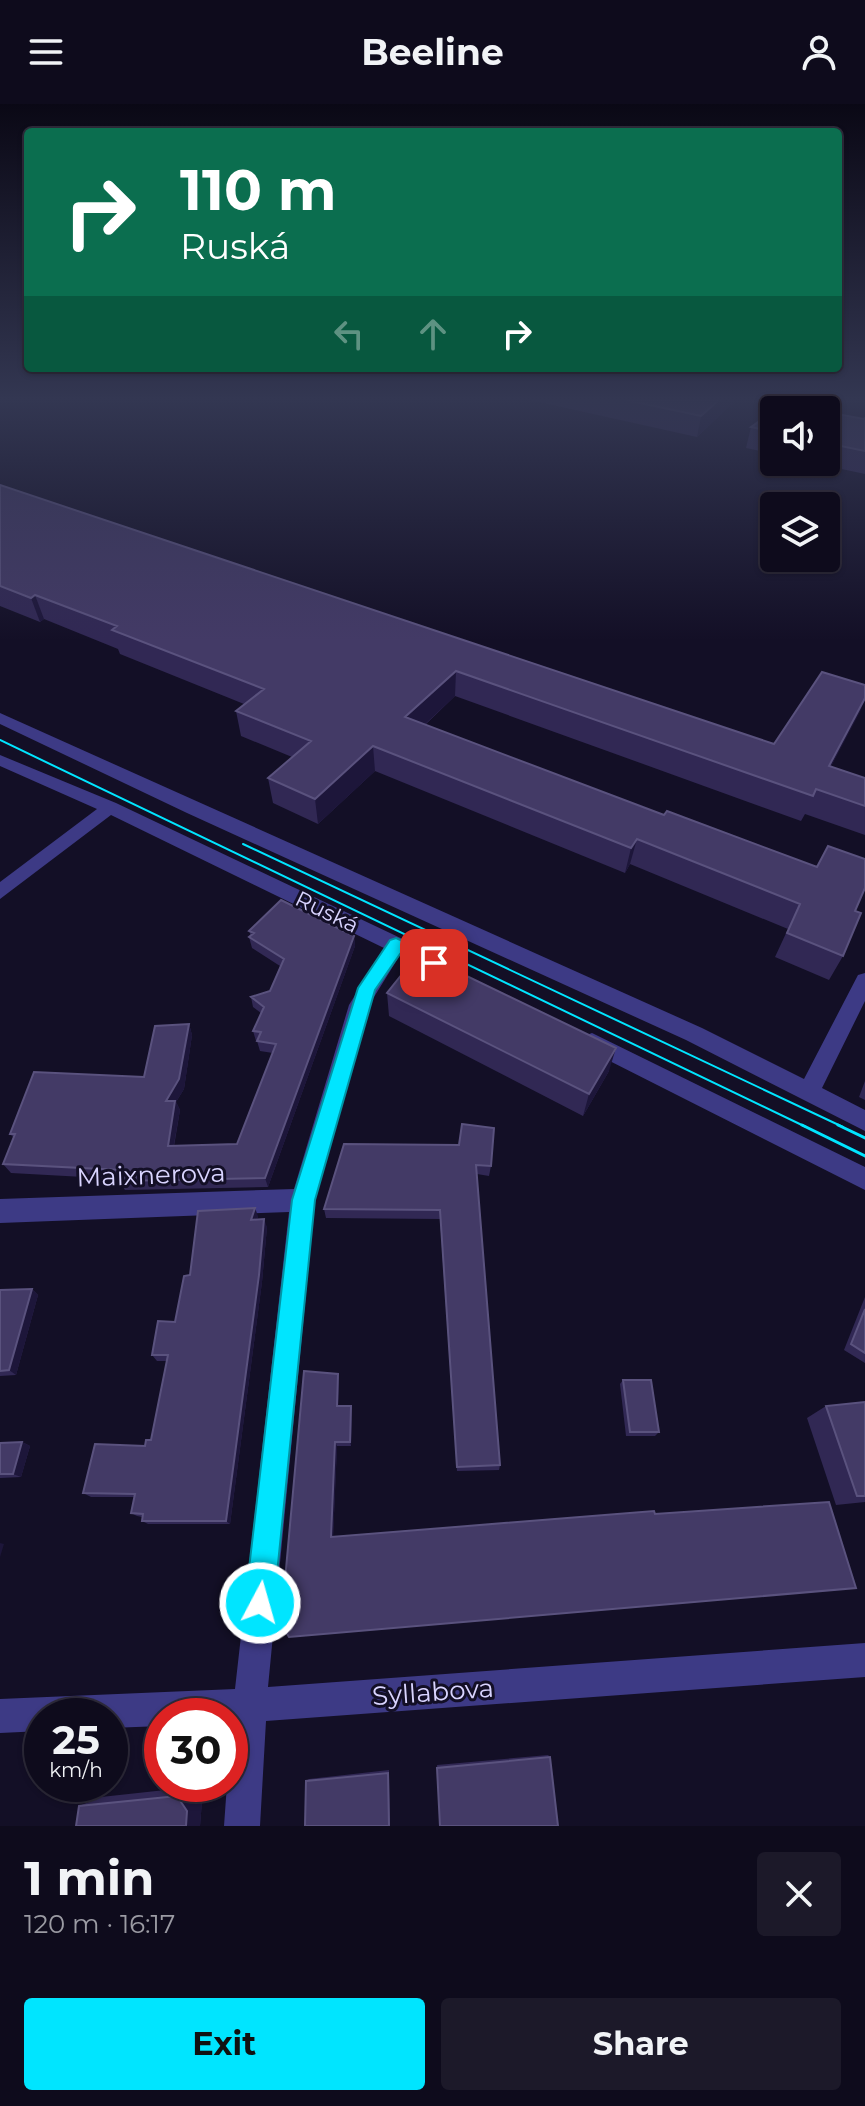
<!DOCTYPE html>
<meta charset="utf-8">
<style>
body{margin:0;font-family:Montserrat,sans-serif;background:#1c1929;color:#f1f3f6;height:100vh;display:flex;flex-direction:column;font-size:30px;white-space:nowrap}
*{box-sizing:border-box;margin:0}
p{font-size:26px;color:#9b9ba3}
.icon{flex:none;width:44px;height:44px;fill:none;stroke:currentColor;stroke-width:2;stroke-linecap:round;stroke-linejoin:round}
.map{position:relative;height:1722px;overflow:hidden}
.drawer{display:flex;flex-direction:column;background:#0e0b1c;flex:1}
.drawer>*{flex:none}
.hud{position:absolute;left:24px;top:24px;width:818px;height:244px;border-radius:8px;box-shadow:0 2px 6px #0004,0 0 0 2px #2e2b3b;background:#0b6e4f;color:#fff;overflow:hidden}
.buttons{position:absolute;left:760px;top:292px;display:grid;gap:16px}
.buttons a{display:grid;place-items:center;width:80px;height:80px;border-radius:8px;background:#0e0b1c;box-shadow:0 2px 6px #0004,0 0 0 2px #2e2b3b;font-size:40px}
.speed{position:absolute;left:24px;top:1594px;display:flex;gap:16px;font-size:40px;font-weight:700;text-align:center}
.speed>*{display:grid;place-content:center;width:104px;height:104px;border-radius:50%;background:#0e0b1c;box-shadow:0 2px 6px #0004,0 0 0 2px #2e2b3b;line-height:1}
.speed small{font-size:20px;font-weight:400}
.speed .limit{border:12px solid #d22;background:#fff;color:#111}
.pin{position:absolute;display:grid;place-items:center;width:68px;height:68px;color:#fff;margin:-34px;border-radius:16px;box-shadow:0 4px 12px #0006}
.me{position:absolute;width:88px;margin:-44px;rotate:6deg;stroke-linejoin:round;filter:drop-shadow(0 0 6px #0008)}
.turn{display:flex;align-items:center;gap:28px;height:168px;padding:0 24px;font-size:36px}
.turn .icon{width:104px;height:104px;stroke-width:2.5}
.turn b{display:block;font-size:56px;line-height:68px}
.lanes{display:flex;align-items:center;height:76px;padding:0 24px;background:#0003;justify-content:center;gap:40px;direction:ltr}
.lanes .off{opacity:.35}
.round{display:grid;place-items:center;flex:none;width:84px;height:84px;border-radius:8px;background:#1c1929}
.summary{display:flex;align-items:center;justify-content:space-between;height:136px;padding:0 24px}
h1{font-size:48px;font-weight:700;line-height:60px}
.cta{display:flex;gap:16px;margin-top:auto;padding:16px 24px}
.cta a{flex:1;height:92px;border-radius:8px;background:#00e5ff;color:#111;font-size:32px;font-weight:700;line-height:92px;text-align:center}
.cta a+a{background:#1c1929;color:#f1f3f6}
header{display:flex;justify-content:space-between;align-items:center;height:104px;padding:0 24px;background:#0e0b1c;font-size:36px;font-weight:700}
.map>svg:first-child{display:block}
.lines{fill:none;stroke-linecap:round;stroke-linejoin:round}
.minor{fill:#3d3a85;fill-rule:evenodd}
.tram-far1{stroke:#00e5ff;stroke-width:2}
.tram{stroke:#00e5ff;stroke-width:3}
.rail-casing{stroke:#00e5ff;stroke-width:5}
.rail{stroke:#130f26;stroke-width:3;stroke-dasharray:9;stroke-linecap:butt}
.wall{fill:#312854}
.shaded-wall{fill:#1d163a}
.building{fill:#433a66;stroke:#5a527e;stroke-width:2}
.route{fill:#00e5ff;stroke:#0095a6;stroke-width:2}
.labels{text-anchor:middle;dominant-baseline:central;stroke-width:6;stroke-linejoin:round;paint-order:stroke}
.street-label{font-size:22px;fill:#d9d4ff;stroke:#130f26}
.near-street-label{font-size:26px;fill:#d9d4ff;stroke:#130f26}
</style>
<header><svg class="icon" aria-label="menu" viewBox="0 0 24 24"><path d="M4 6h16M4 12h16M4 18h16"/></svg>Beeline<svg class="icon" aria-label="person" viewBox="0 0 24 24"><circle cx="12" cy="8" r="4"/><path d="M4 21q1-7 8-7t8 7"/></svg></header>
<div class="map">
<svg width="865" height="1722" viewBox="0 0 865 1722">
<rect width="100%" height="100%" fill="#130f26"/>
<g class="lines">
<path class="minor" d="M0,609L702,924L804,975L858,871L865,869V897L822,984L865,1006V1027L686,936L187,709L0,620Z
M0,651L116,699L449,857L452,863L449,869L442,871L400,851L369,901L315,1096L268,1583L865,1539V1573L266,1617L260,1722H224L227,1680H230V1612H162V1622L110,1624V1612H42V1627L0,1629V1595L235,1585L289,1108L0,1119V1095L294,1085L349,901L384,844L111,711L0,795V778L97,705L0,662Z
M592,929L865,1063V1086L584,944L581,938L584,932Z"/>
<path class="tram-far1" d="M0,636L806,1023
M243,740L843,1023"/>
<path class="tram" d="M802,1021L865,1052
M838,1021L865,1034"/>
<g class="rail-casing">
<path id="rail" d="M818,296L824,306"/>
</g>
<use href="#rail" class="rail"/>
</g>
<path class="wall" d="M530,296H736L697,333Z
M774,307V350L746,344L751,323Z
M826,308L864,315L865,314V370L809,358H826Z
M0,381L774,640L865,581V596L831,662L865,674V731L805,710L801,717L455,592L425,621L855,807L843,852L829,876L775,853L788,825L630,760L625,769L375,667L318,720L273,699L268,674L292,653L241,632L236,607L244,600L120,550L118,545L44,515L40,518L0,502Z
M249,827L354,832L355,842L268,1083L125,1086L119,1077L120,1075L11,1069L3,1060L14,1034L10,1030L144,973L189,920L192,931L184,985L176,998L180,1006L174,1042L237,1040L273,949L260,947L257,937H256L253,927L261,909L253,903L251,893L270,887L280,862L252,844L249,833L251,832Z
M387,889L609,967L583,1012L389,912Z
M865,977V996L859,993Z
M459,1041L491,1062L489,1072L477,1070L500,1361L499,1366L457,1367L440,1115L326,1114L324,1105Z
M258,1112L257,1115L267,1123L262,1178L230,1420H148L142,1417V1413L137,1412L131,1409L134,1393H91L83,1389L151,1336L167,1257H157L152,1251L175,1218L190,1171Z
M32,1185L38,1191L16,1271L0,1272V1186Z
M865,1193V1259L844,1246Z
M339,1274L338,1302H351L352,1306L351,1342H337L333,1433L655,1410L856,1484L289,1533Z
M623,1276L659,1328L655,1332H626L620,1280Z
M865,1298V1398L836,1401L807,1314L826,1302Z
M22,1338L30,1342L21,1373L0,1374V1339Z
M548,1651L550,1653L440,1722L437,1661Z
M389,1666L390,1722L306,1677L309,1675Z
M193,1683L202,1697L200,1722H76L79,1702L101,1693Z"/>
<path class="shaded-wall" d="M719,296H736L697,333L701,312Z
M35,491L44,515L40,518L31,494Z
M456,567L455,592L406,638L405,613Z
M865,594L860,608L818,687L829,662Z
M373,642L375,667L318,720L315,695Z
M637,735L630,760L625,769L631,744Z
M354,832L355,842L268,1083L265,1074Z
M189,920L192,931L184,985L176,998L180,1006L172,1051L168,1042L166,997Z
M616,944L609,967L583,1012L589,990Z
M255,1104L258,1112L254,1123L251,1116Z
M264,1115L267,1123L262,1178L230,1420L226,1417Z
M32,1185L38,1191L16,1271L9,1266Z
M338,1270L339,1274L338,1307L337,1302Z
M351,1302L352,1306L351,1342L350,1338Z
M22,1338L30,1342L21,1373L13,1370Z
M335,1338L337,1342L333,1435L331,1433Z
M0,1439L4,1440L0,1453Z
M193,1683L202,1697L200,1722H186L177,1692Z"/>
<path class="building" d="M626,296H719L701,312Z
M784,300L817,306H775Z
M774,307V328L751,323Z
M826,308L864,315L865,314V347L826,339Z
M0,381L774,640L822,568L865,581V594L829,662L865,674V702L816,685L813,692L456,567L405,613L664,711L667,707L817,763L828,742L865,755V784L855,807L861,809L843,852L787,829L800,800L637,735L631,744L373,642L315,695L268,674L311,637L236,607L264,585L112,526L117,522L35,491L31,494L0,482Z
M281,796L354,832L265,1074L119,1077L121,1066L3,1060L15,1030H10L34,968L144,973L155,922L189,920L179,975L166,997H175L168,1042L237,1040L276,940L257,937L261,928L253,927L264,903L251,893L270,887L284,855L249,833L254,829L249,827Z
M419,849L616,944L589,990L387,889Z
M462,1020L494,1024L491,1062L476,1061L500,1361L457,1363L440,1106L324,1105L344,1040L459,1041Z
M255,1104L251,1116L264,1115L259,1171L226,1417H142L143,1410L131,1409L135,1390L83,1389L95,1340L145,1342L146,1336H151L168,1251H152L158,1217L175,1218L184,1172L190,1171L198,1107Z
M32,1185L9,1266L0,1267V1186Z
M865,1205V1249L851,1240Z
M304,1267L338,1270L337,1302H351L350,1338H335L331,1433L654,1407L655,1410L829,1398L856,1484L289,1533L281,1520Z
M623,1276H651L659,1328H630Z
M865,1298V1392H857L826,1302Z
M22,1338L13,1370H0V1339Z
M550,1653L558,1722H440L437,1664Z
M388,1669L389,1722H305L306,1677Z
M177,1692L187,1707L186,1722H76L79,1702Z"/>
<linearGradient id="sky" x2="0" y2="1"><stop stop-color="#0a0815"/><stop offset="0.55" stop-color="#333752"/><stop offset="1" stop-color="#333752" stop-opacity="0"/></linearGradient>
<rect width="865" height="537" fill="url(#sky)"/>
<path class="route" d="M396,834L440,854L443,859L434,866L400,850L375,886L315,1096L274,1499L270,1510L260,1514L249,1510L245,1499L292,1096L358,884L390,836Z"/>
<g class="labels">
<g class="street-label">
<text transform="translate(327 808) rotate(26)">Ruská</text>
</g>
<g class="near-street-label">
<text transform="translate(151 1071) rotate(-2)">Maixnerova</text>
<text transform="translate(433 1588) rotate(-4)">Syllabova</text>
</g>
</g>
</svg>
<div class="buttons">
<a><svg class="icon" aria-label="sound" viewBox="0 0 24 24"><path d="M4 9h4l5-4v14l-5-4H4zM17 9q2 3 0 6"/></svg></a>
<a><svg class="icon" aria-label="layers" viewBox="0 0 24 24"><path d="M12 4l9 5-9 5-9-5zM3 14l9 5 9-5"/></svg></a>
</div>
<div class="speed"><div>25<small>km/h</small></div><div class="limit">30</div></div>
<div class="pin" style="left:434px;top:859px;background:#d93025"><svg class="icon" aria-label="arrive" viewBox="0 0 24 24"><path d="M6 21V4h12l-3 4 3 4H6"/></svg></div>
<svg class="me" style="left:260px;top:1499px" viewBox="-20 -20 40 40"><circle r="17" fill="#00e5ff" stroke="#fff" stroke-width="3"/><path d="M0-11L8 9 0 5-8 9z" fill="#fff"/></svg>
<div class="hud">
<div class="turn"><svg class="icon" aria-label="right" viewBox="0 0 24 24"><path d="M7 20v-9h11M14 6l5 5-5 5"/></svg><div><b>110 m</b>Ruská</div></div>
<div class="lanes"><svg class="icon off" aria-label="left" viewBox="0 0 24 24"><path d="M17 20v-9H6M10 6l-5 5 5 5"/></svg><svg class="icon off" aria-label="ahead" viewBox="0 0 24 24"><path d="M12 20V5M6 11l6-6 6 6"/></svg><svg class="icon" aria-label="right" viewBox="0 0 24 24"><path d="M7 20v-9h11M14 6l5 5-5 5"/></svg></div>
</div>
</div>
<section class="drawer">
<div class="summary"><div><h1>1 min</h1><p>120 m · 16:17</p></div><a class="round"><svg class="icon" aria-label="close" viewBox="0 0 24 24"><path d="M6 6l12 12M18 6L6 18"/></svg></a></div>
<div class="cta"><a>Exit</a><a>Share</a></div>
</section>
